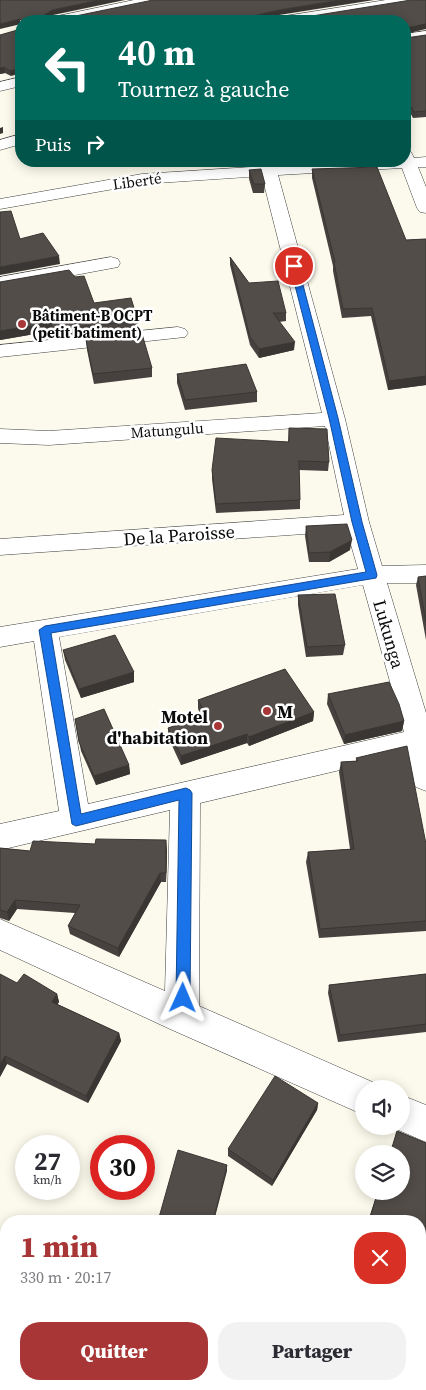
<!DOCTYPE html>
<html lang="fr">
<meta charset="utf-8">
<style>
body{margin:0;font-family:"Source Serif 4",serif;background:#f2f2f3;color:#2b2b33;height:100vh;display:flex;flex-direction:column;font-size:19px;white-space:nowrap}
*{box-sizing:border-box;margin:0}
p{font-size:16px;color:#7c7c81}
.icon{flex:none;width:28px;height:28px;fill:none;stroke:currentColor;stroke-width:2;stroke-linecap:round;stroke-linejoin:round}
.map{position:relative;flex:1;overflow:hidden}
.details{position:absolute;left:0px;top:1215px;width:426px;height:175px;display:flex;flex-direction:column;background:#fff;border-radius:20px 20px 0 0;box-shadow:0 2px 12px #0003}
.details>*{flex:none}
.banner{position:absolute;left:15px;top:15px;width:396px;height:152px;border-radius:20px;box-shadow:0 2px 12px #0003;background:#00695c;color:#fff;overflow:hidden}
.fabs{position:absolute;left:355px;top:1080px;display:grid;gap:10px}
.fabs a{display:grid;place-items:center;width:55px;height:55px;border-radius:50%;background:#fff;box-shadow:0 2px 12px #0003;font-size:25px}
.speed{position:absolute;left:15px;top:1135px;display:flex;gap:10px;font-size:25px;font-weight:700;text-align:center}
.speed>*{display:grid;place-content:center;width:65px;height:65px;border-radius:50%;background:#fff;box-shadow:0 2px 12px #0003;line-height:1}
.speed small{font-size:12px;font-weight:400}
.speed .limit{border:8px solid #d22;background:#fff;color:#111}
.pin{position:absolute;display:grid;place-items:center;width:42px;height:42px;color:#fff;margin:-21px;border:2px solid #fff;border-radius:50%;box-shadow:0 1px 5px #0007}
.me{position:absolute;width:55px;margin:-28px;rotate:1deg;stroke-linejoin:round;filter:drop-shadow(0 0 4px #0008)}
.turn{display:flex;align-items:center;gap:18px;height:105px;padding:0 20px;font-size:22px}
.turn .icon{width:65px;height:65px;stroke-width:2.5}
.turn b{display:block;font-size:35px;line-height:42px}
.then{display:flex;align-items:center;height:48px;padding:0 20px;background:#0003;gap:10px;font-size:19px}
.round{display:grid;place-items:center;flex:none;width:52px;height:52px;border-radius:20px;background:#f2f2f3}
.summary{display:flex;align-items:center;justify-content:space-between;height:85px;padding:0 20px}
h1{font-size:30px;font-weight:800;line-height:38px;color:#a83636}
.action{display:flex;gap:10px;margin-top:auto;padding:10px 20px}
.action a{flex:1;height:58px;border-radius:20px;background:#a83636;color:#fff;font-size:20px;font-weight:800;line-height:58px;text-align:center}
.action a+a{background:#f2f2f3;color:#2b2b33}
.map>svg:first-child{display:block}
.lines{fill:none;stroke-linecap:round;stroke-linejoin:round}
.street-casing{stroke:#3e3e3e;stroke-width:1}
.street{fill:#fff;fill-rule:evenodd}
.wall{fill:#47423f}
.shaded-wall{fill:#393633}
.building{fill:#524d49;stroke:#393633}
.route{fill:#1a73e8;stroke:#114b97}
.poi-dot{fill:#a83636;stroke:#fff;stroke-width:2}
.labels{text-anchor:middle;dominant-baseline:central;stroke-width:5;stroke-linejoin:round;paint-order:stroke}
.far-street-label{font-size:15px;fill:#0b0b0b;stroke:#fff}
.far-poi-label{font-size:15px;font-weight:bold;fill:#0b0b0b;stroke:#fff;text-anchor:start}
.street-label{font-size:18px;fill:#0b0b0b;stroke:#fff}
.poi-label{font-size:18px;font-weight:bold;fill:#0b0b0b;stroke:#fff;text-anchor:start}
</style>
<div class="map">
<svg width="426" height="1390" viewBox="0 0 426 1390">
<rect width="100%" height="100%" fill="#fcfaec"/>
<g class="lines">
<g class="street-casing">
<path id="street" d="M134,0H158L152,4L71,21H46L53,17Z
M386,0H416L410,4L302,21H272L279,17Z
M426,31V39L405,42V34Z
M21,77V86L0,91V82Z
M21,134V144L0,150V140Z
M405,150L411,152L414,158L426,157V167H418L426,187V213L420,212L417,208L402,168L278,175L345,419L369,522L382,566L426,565V583H387L426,713V791L416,787L411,779L408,754L200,803L199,1006L377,1084L379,1089H364V1115L170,1029L0,950V919L165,991L170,810L0,850V824L59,811L34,641L0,647V627L358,569L347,531L0,555V539L344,515L325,426L49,445L0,443V429L49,431L322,413L262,176L142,184L0,209V199L142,174L343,161H405ZM363,585L404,732L88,804L59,637Z
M111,257L118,259L120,263L118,267L0,289V277Z
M178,327L185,329L188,333L185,337L0,357V345Z
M401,1095L426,1105V1142L389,1126H401Z
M0,1279L6,1281V1323L0,1321Z
M117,1384H166L169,1390H119Z"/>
</g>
<use href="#street" class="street"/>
</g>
<path class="wall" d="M426,0V29L405,21H306V17Z
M21,29L11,76L5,73L0,74Z
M426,35V117L413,118L405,103V37L406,38Z
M243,161H276V163L245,165Z
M312,169L406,240L426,239V385L388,390L371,316L342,318L333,271V266L312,178Z
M249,170L265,184L264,193H253L249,179Z
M230,257L249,283L286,313V321L279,322L294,350L259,358L250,345L230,265Z
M0,282L94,303L138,321L139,329L54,338L52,331L0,340Z
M86,340L152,368V377L94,384L87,350Z
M177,374L257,392V402L185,410L177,383Z
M289,428L329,462L328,471L299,470L300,500V509L216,513L212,479V470L288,442Z
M306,526L350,550L329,562H309L305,536Z
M426,576V640L416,585L418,577Z
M298,595L345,645L343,655L306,657L298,605Z
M63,650L134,672V682L81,698L65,660Z
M328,694L404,721L402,731L344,744L327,704Z
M198,700L314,712L313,721L249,746L247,743L181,765L168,737V728L202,717L198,709Z
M75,719L129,765L130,774L96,785L81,751Z
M356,758L426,844V931L319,938L306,862L308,852L350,849L339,772L341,762L356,761Z
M0,848L30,851L167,850L166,882H161L119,957L70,934L68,926L75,913L17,909L9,921L0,918Z
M426,974V1032L338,1042L328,993L329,985Z
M17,983L57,994L59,1002L57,1004L119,1033L121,1041L88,1103L7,1064L0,1077Z
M318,1103L317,1110L272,1186L228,1156V1149Z
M397,1131L426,1143V1267L420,1264V1221H368L378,1191H401V1154H390Z
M352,1384H420L426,1390H365Z"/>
<path class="shaded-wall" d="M99,0H125L53,15L44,21V15L52,10Z
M340,0H374L279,15L252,21H230L279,10Z
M20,19L21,24L0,29V24Z
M426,24V29L405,34V28Z
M4,67L5,73L0,74V68Z
M21,67V73L11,76L10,71Z
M3,127V133L0,134V128Z
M59,256L60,264L0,275V267Z
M51,323L52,331L0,340V331Z
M295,342L294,350L259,358V349Z
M426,376V385L388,390L389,381Z
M352,540L350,550L329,562L330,552Z
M134,672V682L81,698L79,689Z
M314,712L313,721L249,746V737Z
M404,721L402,731L344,744L345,735Z
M247,734V743L181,765V756Z
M129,765L130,774L96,785L94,776Z
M166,840L167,850L166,882Z
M160,873L161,882L119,957L118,948Z
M15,900L17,909L9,921L7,912Z
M57,994L59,1002L54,1010L52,1002Z
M119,1033L121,1041L88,1103L86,1096Z
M5,1056L7,1064L0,1077V1064Z
M318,1103L317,1110L272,1186L273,1180Z
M227,1165V1171L214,1221H213Z
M6,1367V1377L0,1387V1377Z"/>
<path class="building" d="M0,0H99L52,10L44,15L45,17H71L153,0H340L279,10L230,21H22L20,19L0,24Z
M411,0H426V24L405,28V21H313L306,17Z
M21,29V67L10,71L4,67L0,68V35Z
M426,35V111L414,112L405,96V37L406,38Z
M377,167L406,240L426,239V376L389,381L372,308L343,309L334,262H335L312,169Z
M261,169L265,184H254L249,170Z
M11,211L20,239L43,233L59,256L0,267V212Z
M230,257L249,283L278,281L286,313H273L295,342L259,349L250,337Z
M69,270L75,277L84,276L94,303L131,298L138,321L53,329L51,323L0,331V282Z
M142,334L152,368L93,374L86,340Z
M246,364L257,392L185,400L177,374Z
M289,428L327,429L329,462L299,461L300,500L216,504L212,470L216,438L289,442Z
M347,524L352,540L330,552L309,553L306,526Z
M426,576V622L418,577Z
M335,594L345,645L307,647L298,595Z
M115,635L134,672L79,689L63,650Z
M285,669L314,712L249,737L247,734L181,756L168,728L206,715L198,700Z
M389,682L399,704L404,721L345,735L328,694Z
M104,709L129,765L94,776L79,742L75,719Z
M407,746L426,844V921L320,929L308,852L354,849L341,762L358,761L356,758Z
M96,839L166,840V873H160L118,948L68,926L80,905L15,900L7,912L0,910V848L30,851L33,841L95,844Z
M0,974L17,983L24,974L57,994L52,1002L119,1033L86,1096L5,1056L0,1064Z
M426,974V1024L340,1035L329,985Z
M275,1076L318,1103L273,1180L228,1149Z
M397,1131L426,1143V1260L420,1257V1221H369L378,1191H401V1154H390Z
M178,1150L227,1165L213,1221H158Z
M420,1323L426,1326V1390H374L362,1384H420Z
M0,1354L6,1359V1367L0,1377Z
M63,1384H68L78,1390H60Z"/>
<path class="route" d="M294,263L298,266L338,418L362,522L377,575L376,578L51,633L81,814L186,788L190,790L192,793L190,998L188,1003L183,1005L178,1003L176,998L179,800L76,826L72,824L39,630L45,626L366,572L352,522L329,418L290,266Z"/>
<g class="poi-dot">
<circle cx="22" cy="324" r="5"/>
<circle cx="267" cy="711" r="5"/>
<circle cx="218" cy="726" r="5"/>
</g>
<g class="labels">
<g class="far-street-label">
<text transform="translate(137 181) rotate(-8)">Liberté</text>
<text transform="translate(167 430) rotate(-4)">Matungulu</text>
</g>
<g class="far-poi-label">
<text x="32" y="315">Bâtiment-B OCPT<tspan x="32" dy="17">(petit batiment)</tspan></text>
</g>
<g class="street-label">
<text transform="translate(179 535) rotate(-4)">De la Paroisse</text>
<text transform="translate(389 634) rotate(74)">Lukunga</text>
</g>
<g class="poi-label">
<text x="277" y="711">M</text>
<text x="208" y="716" text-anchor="end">Motel<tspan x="208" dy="21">d'habitation</tspan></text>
</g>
</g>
</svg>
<div class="fabs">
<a><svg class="icon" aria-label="sound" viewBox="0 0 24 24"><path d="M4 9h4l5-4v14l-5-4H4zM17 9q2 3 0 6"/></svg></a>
<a><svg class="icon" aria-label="layers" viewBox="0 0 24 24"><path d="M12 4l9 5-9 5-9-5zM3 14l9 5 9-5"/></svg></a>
</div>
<div class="speed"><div>27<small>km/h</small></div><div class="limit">30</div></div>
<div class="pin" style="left:294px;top:266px;background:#d93025"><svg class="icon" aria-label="arrive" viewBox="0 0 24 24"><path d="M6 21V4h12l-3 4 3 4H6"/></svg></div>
<svg class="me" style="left:183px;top:998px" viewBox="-20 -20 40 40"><path d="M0-17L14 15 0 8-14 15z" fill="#1a73e8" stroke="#fff" stroke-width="4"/></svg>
<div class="banner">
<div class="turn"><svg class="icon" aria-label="left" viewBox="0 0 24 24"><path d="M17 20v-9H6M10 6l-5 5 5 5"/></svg><div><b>40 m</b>Tournez à gauche</div></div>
<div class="then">Puis<svg class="icon" aria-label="right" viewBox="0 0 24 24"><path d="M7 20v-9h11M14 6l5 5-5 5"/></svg></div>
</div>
<section class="details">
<div class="summary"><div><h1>1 min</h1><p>330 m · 20:17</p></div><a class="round" style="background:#d93025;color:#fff"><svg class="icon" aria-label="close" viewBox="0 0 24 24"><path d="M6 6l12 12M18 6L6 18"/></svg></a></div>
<div class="action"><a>Quitter</a><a>Partager</a></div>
</section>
</div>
